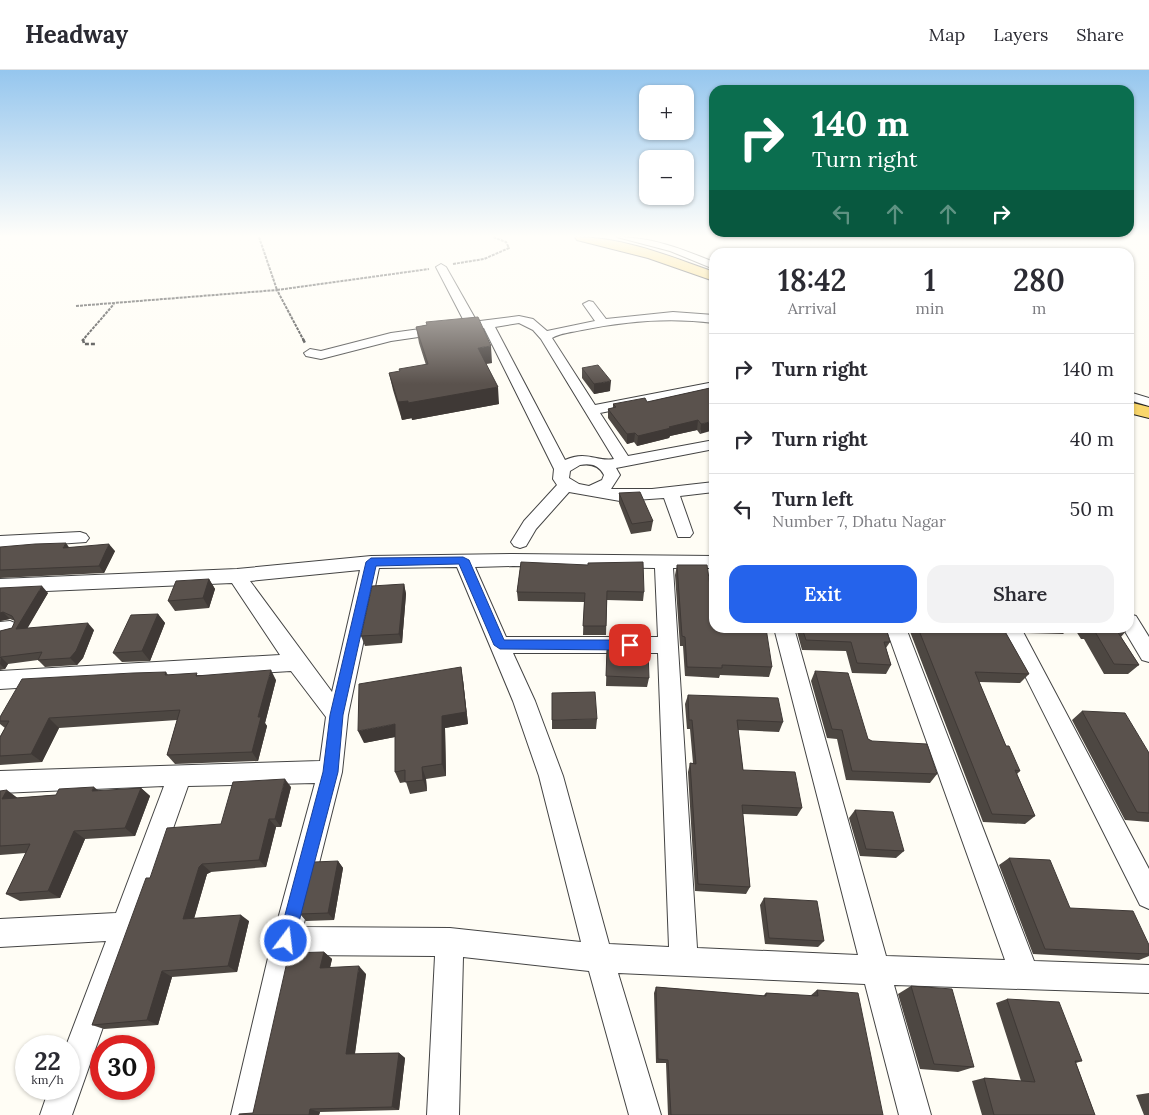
<!DOCTYPE html>
<meta charset="utf-8">
<style>
body{margin:0;font-family:Lora,serif;background:#f2f2f3;color:#2b2b33;height:100vh;display:flex;flex-direction:column;font-size:19px;white-space:nowrap}
*{box-sizing:border-box;margin:0}
p{font-size:16px;color:#7c7c81}
.icon{flex:none;width:28px;height:28px;fill:none;stroke:currentColor;stroke-width:2;stroke-linecap:round;stroke-linejoin:round}
.map{position:relative;flex:1;overflow:hidden}
.details{position:absolute;left:709px;top:178px;width:425px;height:385px;display:flex;flex-direction:column;background:#fff;border-radius:15px;box-shadow:0 1px 4px #0004}
.details>*{flex:none}
.banner{position:absolute;left:709px;top:15px;width:425px;height:152px;border-radius:15px;box-shadow:0 1px 4px #0004;background:#0b6e4f;color:#fff;overflow:hidden}
.controls{position:absolute;left:639px;top:15px;display:grid;gap:10px}
.controls a{display:grid;place-items:center;width:55px;height:55px;border-radius:10px;background:#fff;box-shadow:0 1px 4px #0004;font-size:25px}
.speed{position:absolute;left:15px;top:965px;display:flex;gap:10px;font-size:25px;font-weight:700;text-align:center}
.speed>*{display:grid;place-content:center;width:65px;height:65px;border-radius:50%;background:#fff;box-shadow:0 1px 4px #0004;line-height:1}
.speed small{font-size:12px;font-weight:400}
.speed .limit{border:8px solid #d22;background:#fff;color:#111}
.pin{position:absolute;display:grid;place-items:center;width:42px;height:42px;color:#fff;margin:-21px;border-radius:10px;box-shadow:0 2px 8px #0006}
.me{position:absolute;width:55px;margin:-28px;rotate:15deg;stroke-linejoin:round;filter:drop-shadow(0 0 4px #0008)}
.turn{display:flex;align-items:center;gap:18px;height:105px;padding:0 20px;font-size:22px}
.turn .icon{width:65px;height:65px;stroke-width:2.5}
.turn b{display:block;font-size:35px;line-height:42px}
.lanes{display:flex;align-items:center;height:48px;padding:0 20px;background:#0003;justify-content:center;gap:25px;direction:ltr}
.lanes .off{opacity:.35}
.eta{display:flex;justify-content:space-evenly;align-items:center;height:85px;text-align:center}
.eta b{font-size:30px;font-weight:600;line-height:35px}
.action{display:flex;gap:10px;margin-top:auto;padding:10px 20px}
.action a{flex:1;height:58px;border-radius:15px;background:#2563eb;color:#fff;font-size:20px;font-weight:600;line-height:58px;text-align:center}
.action a+a{background:#f2f2f3;color:#2b2b33}
ul{padding:0;list-style:none}
li{display:flex;align-items:center;gap:15px;height:70px;padding:0 20px;border-top:1px solid #e1e1e2}
li div{flex:1}
li b{display:block;font-size:19px}
li em{font-style:normal}
header{display:flex;align-items:center;gap:30px;box-sizing:border-box;height:70px;padding:0 25px;background:#fff;border-bottom:1px solid #e1e1e2}
header strong{font-size:24px}
nav{display:flex;gap:28px;margin-inline-start:auto;font-size:18px}
.map>svg:first-child{display:block}
.lines{fill:none;stroke-linecap:round;stroke-linejoin:round}
.minor-casing{stroke:#444;stroke-width:2}
.major-casing{stroke:#222;stroke-width:2}
.path-far1{stroke:#333;stroke-width:2;stroke-dasharray:3 1;stroke-linecap:butt}
.path{stroke:#333;stroke-width:2.5;stroke-dasharray:4 2;stroke-linecap:butt}
.minor{fill:#fff;fill-rule:evenodd}
.major{fill:#f9d66b;fill-rule:evenodd}
.wall{fill:#4d4742}
.shaded-wall{fill:#3f3936}
.building{fill:#5a524d;stroke:#3f3936}
.route{fill:#2563eb;stroke:#184099}
</style>
<header>
<strong>Headway</strong>
<nav><a>Map</a><a>Layers</a><a>Share</a></nav>
</header>
<div class="map">
<svg width="1149" height="1045" viewBox="0 0 1149 1045">
<rect width="100%" height="100%" fill="#fffdf5"/>
<g class="lines">
<g class="minor-casing">
<path id="minor" d="M617,167C652,167 682,179 714,192V199L670,181Z
M441,194L446,197L476,250L480,251L519,246L533,249L547,261L595,251L583,234L589,231L593,232L606,249L673,242L714,245V253C669,247 626,251 582,260C573,262 560,263 552,268L595,335L714,312V320L600,343L628,386L714,370V379L616,398L620,405L611,419H652L714,412V422L680,426L693,463L690,467H678L664,428L620,431L569,422L536,459L526,476L520,478L514,476L511,472L524,451L557,415L553,409L554,399L484,258L467,256L465,253L436,197ZM519,253L533,260L541,269L614,389C596,392 587,380 565,390L495,257ZM580,395C591,393 599,395 604,405L602,410L589,416L579,414L569,408L570,401Z
M442,256L446,257L448,260L446,263L391,271L321,289L306,286L304,283L310,279L321,281L391,263Z
M1129,322L1149,328V336L1129,330Z
M80,462L86,464L89,468L86,472L0,478V466Z
M513,484L714,486V498H673L697,878L858,885L774,558H794L886,886L1005,890L886,558H906L1034,891L1149,895V923L894,915L931,1045H899L865,914L618,903L661,1045H629L589,901L463,887L459,1045H427L435,886L297,885L263,1045H231L272,871L315,713L188,716L72,1045H40L49,1019H69V976H66L106,871L0,877V849L116,843L164,716L0,723V701L320,691L326,647L291,601L0,619V601L280,585L232,513L0,523V509L237,499L371,486ZM513,496L655,498L658,567H506L475,497ZM457,497L513,631L539,706L581,872L450,858L303,857L342,702L348,645L379,498ZM360,500L332,622L250,511ZM513,583H658L669,877L609,874L563,706L535,631Z
M1129,544L1136,546L1149,567V592L1142,590L1123,558H1129Z
M10,551L17,554L20,559L17,564L0,568V552Z
M1001,558H1021L1149,799V839L1140,835Z"/>
</g>
<g class="major-casing">
<path id="major" d="M575,167C623,167 669,186 714,202V211L648,188L577,170Z
M1129,332L1149,337V348L1129,343Z"/>
</g>
<path class="path-far1" d="M259,167L277,220L429,199
M453,194L484,189L509,178L506,172L493,167
M76,236L277,220L304,271
M82,271L114,234"/>
<path class="path" d="M83,269L84,274H95
M303,269L305,273"/>
<use href="#minor" class="minor"/>
<use href="#major" class="major"/>
</g>
<path class="wall" d="M426,252L492,293L486,294L499,334L412,350V348L402,350L393,320L389,303L399,302L426,295L419,273L416,257L427,255Z
M582,298L610,321L594,324L582,308Z
M710,318L700,364L697,360L670,366L669,368L637,376L634,372L627,374L608,348V339L613,338V334L647,332Z
M619,423L653,451L651,461L631,464L619,433Z
M0,477H69L115,481L104,503L0,508Z
M521,492L644,522L643,531L607,530L606,565H583L584,532L518,531L517,522Z
M677,495L713,543L772,597L769,607L720,605L719,608L685,606L683,576H680L675,505Z
M209,509L215,519L209,538L175,541L168,531Z
M404,514L406,524L402,573L365,576L361,566Z
M0,518L48,523L27,558L94,560L83,588L77,595L45,597L38,590L8,594L5,599L0,600V561L12,558L15,551L10,549L0,551Z
M158,544L165,553L150,591L122,592L113,583Z
M796,558H886L890,572L886,578L891,595L886,604L852,603L846,581L802,580Z
M909,558H1003L1029,604L1020,613L979,612L1006,676L1020,701L1017,704L1035,746L1025,754L983,752L909,559Z
M1023,558H1069L1063,564L1026,563Z
M1074,558H1124L1126,561L1121,567L1139,595L1128,604H1104L1084,569H1081Z
M607,580L649,608L647,617L606,616Z
M815,601L868,669L937,704L930,713L846,710L837,669L827,668L811,611Z
M166,602L168,605H199L276,610L265,653L267,656L258,691L175,694L167,685L177,650L59,658L42,692L0,695V667L5,658L0,654V647Z
M463,610L468,654L445,658L446,706L426,709L427,721L410,724L406,712L400,713L395,702V667L364,673Z
M688,625L783,652L779,662L738,660L743,700L802,738L797,746L743,744L750,817L746,824L695,821L688,702L690,693H693L690,659H687L685,634Z
M1082,641L1149,683V752L1125,750L1072,650Z
M597,649L596,659H552V650Z
M291,717L281,757H276L266,797L211,802L207,804L194,848L249,851L237,902L172,907L158,955L104,959L92,955L150,808L221,754Z
M141,718L150,726L135,766L85,769L60,828L20,831L6,824L26,783L0,785V721L17,728Z
M855,740L904,781L896,788L860,786L849,748Z
M1009,788L1070,838L1149,875V886L1139,890L1033,884L999,795Z
M338,791L343,798L334,850L306,851L300,844Z
M764,828L824,871L818,877L765,874L760,835Z
M324,882L332,889L330,898L366,904L355,984L399,983L405,988L399,1040L320,1042L319,1045H239L253,1043Z
M911,916L974,997L958,1002L920,999L898,924Z
M656,917L763,926L766,923L810,926L817,920L883,1045H668L666,993H656L654,923Z
M1007,929L1082,991L1076,993L1095,1045H982L972,1011L984,1008L1021,1011L996,933Z
M1149,1023V1045H1144L1136,1025Z"/>
<path class="shaded-wall" d="M491,276L492,293L480,294L478,278Z
M611,311L610,321L594,324V314Z
M498,317L499,334L412,350L408,333Z
M408,331L412,348L402,350L398,332Z
M698,350L697,360L670,366L669,368L637,376L638,366L669,357Z
M714,351V360L700,364L701,354Z
M635,363L634,372L627,374V364Z
M66,473L71,480L63,478Z
M109,474L115,481L104,503L99,496Z
M209,509L215,519L209,538L203,528Z
M404,514L406,524L402,573L399,564Z
M42,516L48,523L23,566L16,559Z
M3,542L10,549L0,551V543Z
M158,544L165,553L150,591L142,581Z
M88,553L94,560L83,588L77,595L70,588Z
M1,587L8,594L5,599L0,594Z
M461,597L463,610L468,654L445,658L446,706L442,694V646Z
M271,600L276,610L265,653L267,656L258,691L252,682L258,647Z
M49,648L59,658L42,692L31,684Z
M395,654L400,666L364,673L358,661Z
M422,697L426,709L427,721L423,710Z
M285,709L291,717L281,757L275,749Z
M94,717L104,725L92,721Z
M141,718L150,726L135,766L125,758Z
M7,720L19,729H2Z
M269,749L276,757L266,797L259,790Z
M74,761L85,769L60,828L48,821Z
M338,791L343,798L334,850L328,843Z
M202,794L211,802L207,804L192,856L183,849L199,797Z
M241,845L249,851L237,902L228,896Z
M324,882L332,889L328,905L320,898Z
M359,896L366,904L354,989L346,984Z
M162,901L172,907L158,955L147,950Z
M399,983L405,988L399,1040L392,1037Z
M310,1039L320,1042L319,1045H309Z"/>
<path class="building" d="M478,247L491,276L478,278L498,317L408,333V331L398,332L389,303L400,301L399,299L428,294L416,257L427,255L426,252Z
M598,295L611,311L594,314L582,298Z
M710,318L712,322L714,321V351L701,354L698,350L669,357L671,358L638,366L635,363L627,364L608,339L616,337L613,334L645,328L647,332Z
M640,422L653,451L632,454L619,423Z
M66,473L63,478L109,474L99,496L0,500V477L35,474Z
M521,492L588,495V493L643,492L644,522L607,521L606,556H583L585,523L517,522Z
M677,495H707L714,543V558H766L772,597L722,595V598L687,597L685,567L682,566Z
M209,509L203,528L168,531L176,511Z
M404,514L399,564L361,566L372,516Z
M42,516L16,559L88,553L76,581L70,588L38,590L42,582L1,587L0,588V561L12,558L15,551L12,546L3,542L0,543V518Z
M158,544L142,581L113,583L131,545Z
M802,558H886L890,572H884L891,595L857,593L851,572L806,570Z
M918,558H1003L1029,604L975,602L1006,676H1009L1020,701L1015,700L1035,746L992,744Z
M1088,558H1124L1126,561H1117L1139,595L1114,594L1094,560L1090,559Z
M607,580L648,581L649,608L606,606Z
M461,597L466,642L442,646V694L422,697L423,710L405,712V700L395,702V654L358,661L359,614Z
M271,600L258,647H261L252,682L167,685L180,640L49,648L31,684L0,686V667L9,651H0V647L22,609L133,603L166,602L165,605L197,603L196,606Z
M815,601L848,603L868,669L872,671L927,674L937,704L852,701L842,660L832,659Z
M595,622L597,649L552,650V623Z
M688,625L778,628L783,652L737,650L743,700L795,702L802,738L742,735L750,817L698,814L690,693L696,694L692,650H689Z
M1082,641L1125,643L1149,683V743L1137,742Z
M285,709L275,749H269L259,790L202,794L199,797L183,849L241,845L228,896L162,901L147,950L92,955L146,808H150L167,758L221,754L233,712Z
M94,717L92,721L141,718L125,758L74,761L48,821L6,824L30,774L0,776V721L7,720L2,729L56,725L59,719Z
M855,740L893,742L904,781L866,779Z
M1009,788L1050,790L1070,838L1133,841L1149,875V884L1045,879Z
M338,791L328,843L300,844L314,792Z
M764,828L817,831L824,871L769,868Z
M324,882L320,898L359,896L346,984L399,983L392,1037L310,1039L309,1045H239V1044L253,1043L289,883Z
M911,916L952,919L974,997L934,994Z
M656,917L766,926V923L818,926L817,920L858,923L883,1045H671L668,990L658,989Z
M1007,929L1059,932L1082,991H1075L1095,1045H994L984,1008L1035,1012Z"/>
<linearGradient id="sky" x2="0" y2="1"><stop stop-color="#95c6ee"/><stop offset="0.53" stop-color="#fffefa"/><stop offset="1" stop-color="#fffefa" stop-opacity="0"/></linearGradient>
<rect width="1149" height="314" fill="url(#sky)"/>
<path class="route" d="M463,487L469,490L504,570H630L636,575L630,580L500,579L494,575L459,494L376,496L343,645L338,702L294,871L292,877L286,879L280,877L278,871L323,702L330,645L366,492L371,488Z"/>
</svg>
<div class="controls">
<a>+</a>
<a>−</a>
</div>
<div class="speed"><div>22<small>km/h</small></div><div class="limit">30</div></div>
<div class="pin" style="left:630px;top:575px;background:#d93025"><svg class="icon" aria-label="arrive" viewBox="0 0 24 24"><path d="M6 21V4h12l-3 4 3 4H6"/></svg></div>
<svg class="me" style="left:286px;top:871px" viewBox="-20 -20 40 40"><circle r="17" fill="#2563eb" stroke="#fff" stroke-width="3"/><path d="M0-11L8 9 0 5-8 9z" fill="#fff"/></svg>
<div class="banner">
<div class="turn"><svg class="icon" aria-label="right" viewBox="0 0 24 24"><path d="M7 20v-9h11M14 6l5 5-5 5"/></svg><div><b>140 m</b>Turn right</div></div>
<div class="lanes"><svg class="icon off" aria-label="left" viewBox="0 0 24 24"><path d="M17 20v-9H6M10 6l-5 5 5 5"/></svg><svg class="icon off" aria-label="ahead" viewBox="0 0 24 24"><path d="M12 20V5M6 11l6-6 6 6"/></svg><svg class="icon off" aria-label="ahead" viewBox="0 0 24 24"><path d="M12 20V5M6 11l6-6 6 6"/></svg><svg class="icon" aria-label="right" viewBox="0 0 24 24"><path d="M7 20v-9h11M14 6l5 5-5 5"/></svg></div>
</div>
<section class="details">
<div class="eta">
<div><b>18:42</b><p>Arrival</p></div>
<div><b>1</b><p>min</p></div>
<div><b>280</b><p>m</p></div>
</div>
<ul>
<li><svg class="icon" aria-label="right" viewBox="0 0 24 24"><path d="M7 20v-9h11M14 6l5 5-5 5"/></svg><div><b>Turn right</b></div><em>140 m</em></li>
<li><svg class="icon" aria-label="right" viewBox="0 0 24 24"><path d="M7 20v-9h11M14 6l5 5-5 5"/></svg><div><b>Turn right</b></div><em>40 m</em></li>
<li><svg class="icon" aria-label="left" viewBox="0 0 24 24"><path d="M17 20v-9H6M10 6l-5 5 5 5"/></svg><div><b>Turn left</b><p>Number 7, Dhatu Nagar</p></div><em>50 m</em></li>
</ul>
<div class="action"><a>Exit</a><a>Share</a></div>
</section>
</div>
